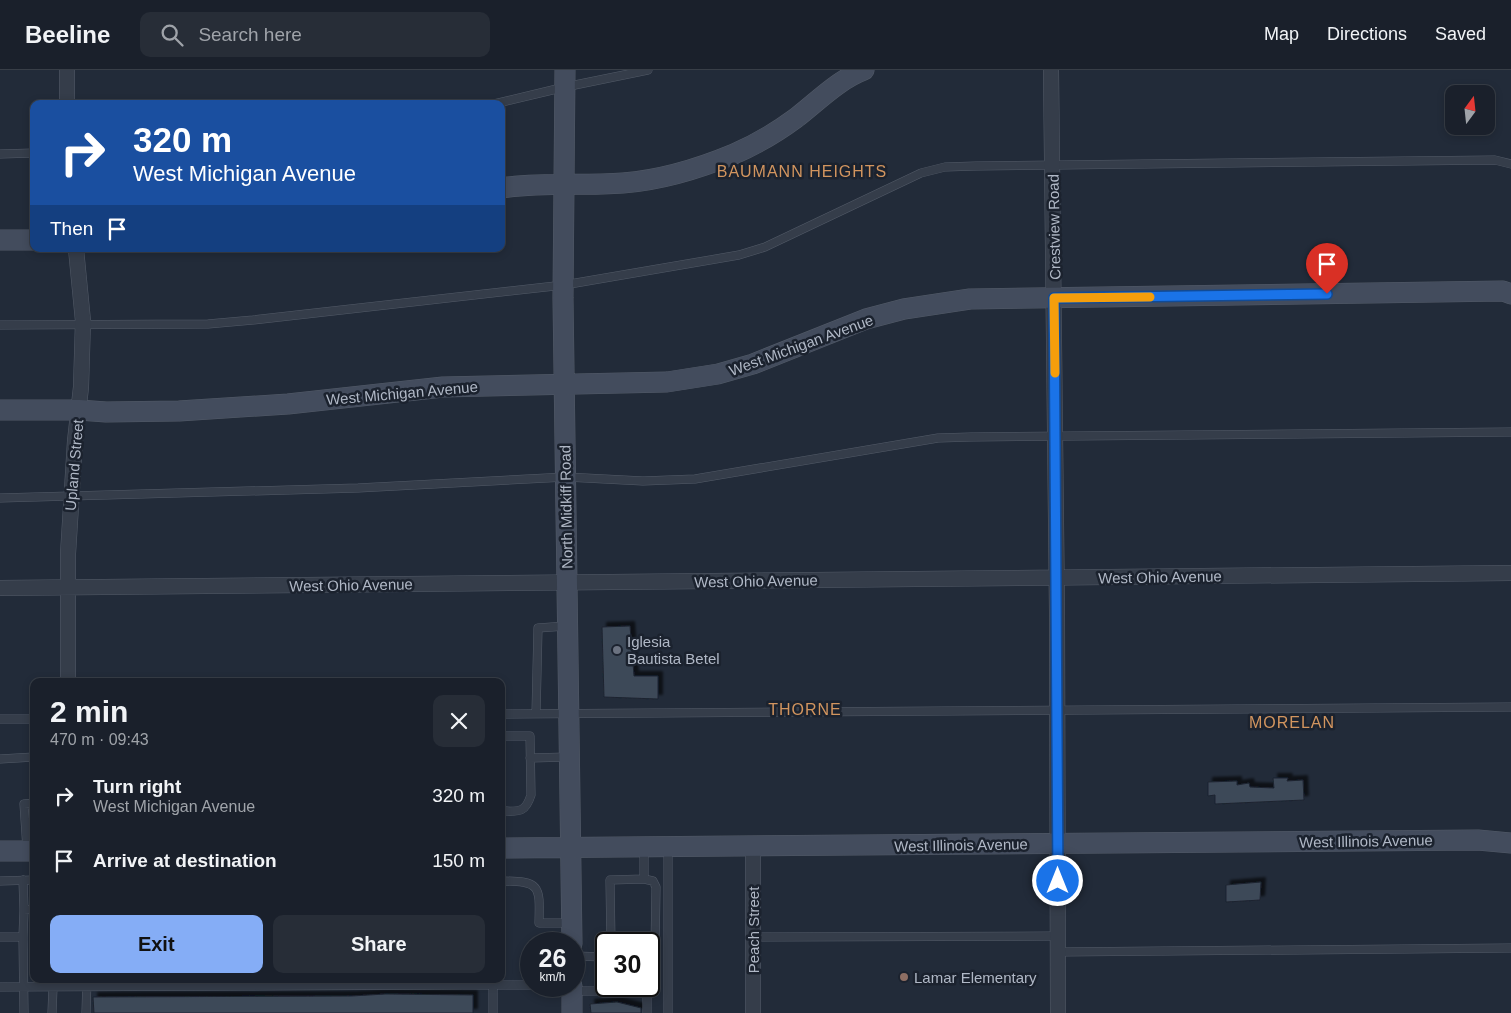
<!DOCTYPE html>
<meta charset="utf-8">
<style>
body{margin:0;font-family:Arial,sans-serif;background:#272d37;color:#f1f3f6;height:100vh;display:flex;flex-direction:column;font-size:19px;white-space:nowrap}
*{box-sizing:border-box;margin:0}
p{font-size:16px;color:#9fa3a9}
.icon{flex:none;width:28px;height:28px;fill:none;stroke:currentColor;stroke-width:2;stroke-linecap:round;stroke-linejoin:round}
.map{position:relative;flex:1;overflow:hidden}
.sheet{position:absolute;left:30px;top:608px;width:475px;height:305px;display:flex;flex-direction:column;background:#1a202b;border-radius:10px;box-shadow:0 2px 8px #0003,0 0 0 1px #383e47}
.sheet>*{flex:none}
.guide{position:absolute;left:30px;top:30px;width:475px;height:152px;border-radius:10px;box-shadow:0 2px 8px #0003,0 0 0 1px #383e47;background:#1a4fa0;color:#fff;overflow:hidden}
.needle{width:32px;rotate:15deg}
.tools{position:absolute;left:1445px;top:15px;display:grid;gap:10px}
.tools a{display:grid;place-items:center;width:50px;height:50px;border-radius:10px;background:#1a202b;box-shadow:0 2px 8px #0003,0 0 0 1px #383e47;font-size:25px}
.speed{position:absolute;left:520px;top:862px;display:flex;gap:10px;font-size:25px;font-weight:700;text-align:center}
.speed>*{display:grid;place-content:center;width:65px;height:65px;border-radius:50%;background:#1a202b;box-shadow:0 2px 8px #0003,0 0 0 1px #383e47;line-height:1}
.speed small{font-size:12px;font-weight:400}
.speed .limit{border:2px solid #111;border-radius:8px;background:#fff;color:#111}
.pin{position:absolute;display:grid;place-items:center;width:42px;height:42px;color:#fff;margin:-51px -21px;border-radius:50% 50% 50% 0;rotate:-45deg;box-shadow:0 0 5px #0007}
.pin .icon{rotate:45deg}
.me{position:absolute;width:55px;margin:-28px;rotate:0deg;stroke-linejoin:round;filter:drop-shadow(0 0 4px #0008)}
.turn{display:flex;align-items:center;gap:18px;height:105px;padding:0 20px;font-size:22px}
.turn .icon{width:65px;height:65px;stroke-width:2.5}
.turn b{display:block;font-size:35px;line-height:42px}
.then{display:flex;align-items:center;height:48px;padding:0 20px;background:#0003;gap:10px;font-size:19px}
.round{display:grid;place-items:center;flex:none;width:52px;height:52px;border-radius:10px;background:#272d37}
.summary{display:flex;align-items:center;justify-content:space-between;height:85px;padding:0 20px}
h1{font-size:30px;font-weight:700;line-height:38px}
.primary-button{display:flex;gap:10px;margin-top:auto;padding:10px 20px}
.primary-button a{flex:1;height:58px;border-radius:10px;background:#85adf6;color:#111;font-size:20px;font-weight:700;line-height:58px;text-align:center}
.primary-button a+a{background:#272d37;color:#f1f3f6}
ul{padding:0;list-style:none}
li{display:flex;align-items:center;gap:15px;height:65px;padding:0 20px}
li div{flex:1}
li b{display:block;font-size:19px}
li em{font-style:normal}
header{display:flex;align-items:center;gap:30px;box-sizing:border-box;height:70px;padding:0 25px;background:#1a202b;border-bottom:1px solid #383e47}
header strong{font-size:24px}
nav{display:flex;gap:28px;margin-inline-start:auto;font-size:18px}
.search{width:350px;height:45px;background:#272d37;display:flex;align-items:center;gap:12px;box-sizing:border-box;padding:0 18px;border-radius:10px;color:#9fa3a9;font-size:19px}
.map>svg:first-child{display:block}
.building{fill:#3e4959;stroke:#1d2430;filter:url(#shadow)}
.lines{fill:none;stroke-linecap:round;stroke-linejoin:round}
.lane-casing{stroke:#535b68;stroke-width:9}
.street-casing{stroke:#535b68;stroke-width:16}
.secondary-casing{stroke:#535b68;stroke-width:21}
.lane{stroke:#353d4a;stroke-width:8}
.street{stroke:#353d4a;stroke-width:15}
.secondary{stroke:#434c5d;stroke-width:20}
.route-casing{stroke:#114b97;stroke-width:12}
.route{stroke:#1a73e8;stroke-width:9}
.slow{stroke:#f59e0b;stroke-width:9}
.worship-dot{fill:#6b7280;stroke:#1b222e;stroke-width:2}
.education-dot{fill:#8d6e63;stroke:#1b222e;stroke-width:2}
.labels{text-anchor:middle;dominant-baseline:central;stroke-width:5;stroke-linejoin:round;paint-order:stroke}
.street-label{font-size:15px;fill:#b0b8c6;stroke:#1b222e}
.poi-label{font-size:15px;fill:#b0b8c6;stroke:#1b222e;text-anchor:start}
.neighbourhood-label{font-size:16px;letter-spacing:1px;fill:#d2955f;stroke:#1b222e}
</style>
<header>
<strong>Beeline</strong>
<div class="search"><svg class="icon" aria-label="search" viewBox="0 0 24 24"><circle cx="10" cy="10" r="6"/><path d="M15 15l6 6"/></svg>Search here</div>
<nav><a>Map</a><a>Directions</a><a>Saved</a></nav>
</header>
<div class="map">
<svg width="1511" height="943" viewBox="0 0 1511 943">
<defs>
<filter id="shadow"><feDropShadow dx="4.5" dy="-4.5" stdDeviation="1" flood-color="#0009"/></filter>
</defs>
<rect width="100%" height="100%" fill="#222b39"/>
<path class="building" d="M630,556L634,606H658V629L604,627L602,557Z
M1273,708H1288L1287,711L1303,710L1304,730L1215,734V725L1208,726V712L1237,711V715L1249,713L1250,717L1274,718Z
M1261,812L1260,830L1226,832V815Z
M386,924L473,925V943H94L93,927L352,926Z
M617,932L641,938V943H591L590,934Z"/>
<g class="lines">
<g class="lane-casing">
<path id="lane" d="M494,34L565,17L648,0
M0,84L34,83
M0,255L208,254L253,250L564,215L739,185L765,177L921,103L945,97L976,96L1495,90L1511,94
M0,428L358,418L566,407L643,411L695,409L938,368L971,367L1511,362
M501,644L1511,637
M536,644L538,558L566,556
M0,649H34
M501,666H530L531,725C525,744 518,741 501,741
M530,688L568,687
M0,689L34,687
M644,777V809L653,811L656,817L655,880L649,887
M27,779L24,734L34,733
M23,810L24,840L34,839
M0,811L34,810
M501,811C541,811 540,816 539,853H571
M0,867H23L24,840
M23,867L24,943
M753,867L1058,866
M611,874L610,810L644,809
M1058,882L1511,878
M574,886L606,887
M464,909V915H531
M493,915V943
M0,917L464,915
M573,921H647V943
M52,943L53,917
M86,943L87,909
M668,943V777"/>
</g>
<g class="street-casing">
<path id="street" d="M67,0V34
M1051,0L1057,542L1058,943
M0,518L1511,503
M68,611V484L75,371L81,317L83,251L76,179
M753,777V943"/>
</g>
<g class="secondary-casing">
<path id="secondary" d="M565,0L563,228L572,874
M501,118C542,112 583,116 623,113C662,110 698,99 734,84C755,75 777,62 796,48C818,31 838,10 864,0
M0,170H34
M0,340H79L106,342L179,341L288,334L443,317L667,312L718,304L753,294L866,249L904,239L970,229L1503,221L1511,224
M501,778L1478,770L1511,773
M0,781H34
M572,916V943"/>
</g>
<use href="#lane" class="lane"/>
<use href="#street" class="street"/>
<use href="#secondary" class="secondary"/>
</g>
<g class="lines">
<g class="route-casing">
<path id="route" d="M1058,811L1054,228L1327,224"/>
</g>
<use href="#route" class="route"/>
<path class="slow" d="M1055,303L1054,228L1150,227"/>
</g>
<circle class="worship-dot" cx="617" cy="580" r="5"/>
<circle class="education-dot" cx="904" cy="907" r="5"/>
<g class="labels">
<g class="street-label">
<text transform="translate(1054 157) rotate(-91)">Crestview Road</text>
<text transform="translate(801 275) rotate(-20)">West Michigan Avenue</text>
<text transform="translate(402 323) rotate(-5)">West Michigan Avenue</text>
<text transform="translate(74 395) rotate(-85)">Upland Street</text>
<text transform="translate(566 437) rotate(-91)">North Midkiff Road</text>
<text transform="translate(1160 507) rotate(-1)">West Ohio Avenue</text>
<text transform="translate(756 511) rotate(-1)">West Ohio Avenue</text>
<text transform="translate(351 515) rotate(-1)">West Ohio Avenue</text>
<text transform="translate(1366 771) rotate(-1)">West Illinois Avenue</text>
<text transform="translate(961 775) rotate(-1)">West Illinois Avenue</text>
<text transform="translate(753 860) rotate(-90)">Peach Street</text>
</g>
<g class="poi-label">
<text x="627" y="571">Iglesia<tspan x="627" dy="17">Bautista Betel</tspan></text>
<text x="914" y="907">Lamar Elementary</text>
</g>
<g class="neighbourhood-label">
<text x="802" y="101">BAUMANN HEIGHTS</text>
<text x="805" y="639">THORNE</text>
<text x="1292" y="652">MORELAN</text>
</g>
</g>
</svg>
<div class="tools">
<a><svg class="needle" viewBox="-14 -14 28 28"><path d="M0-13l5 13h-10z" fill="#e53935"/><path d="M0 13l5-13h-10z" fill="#9fa3a9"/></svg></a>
</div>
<div class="speed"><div>26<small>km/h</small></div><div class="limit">30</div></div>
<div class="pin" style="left:1327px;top:224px;background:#d93025"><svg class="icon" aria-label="arrive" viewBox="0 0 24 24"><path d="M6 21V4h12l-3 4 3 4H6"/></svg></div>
<svg class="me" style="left:1058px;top:811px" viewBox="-20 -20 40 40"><circle r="17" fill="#1a73e8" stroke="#fff" stroke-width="3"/><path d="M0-11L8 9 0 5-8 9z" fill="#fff"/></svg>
<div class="guide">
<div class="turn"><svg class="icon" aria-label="right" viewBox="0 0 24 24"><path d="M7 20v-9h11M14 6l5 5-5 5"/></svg><div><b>320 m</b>West Michigan Avenue</div></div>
<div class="then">Then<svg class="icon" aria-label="arrive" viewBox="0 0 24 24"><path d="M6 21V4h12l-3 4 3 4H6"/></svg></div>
</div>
<section class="sheet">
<div class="summary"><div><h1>2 min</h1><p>470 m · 09:43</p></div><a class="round"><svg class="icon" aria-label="close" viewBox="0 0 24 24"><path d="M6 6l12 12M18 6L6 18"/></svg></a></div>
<ul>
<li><svg class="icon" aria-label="right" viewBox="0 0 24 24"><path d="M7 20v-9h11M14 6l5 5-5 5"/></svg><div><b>Turn right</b><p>West Michigan Avenue</p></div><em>320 m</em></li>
<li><svg class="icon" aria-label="arrive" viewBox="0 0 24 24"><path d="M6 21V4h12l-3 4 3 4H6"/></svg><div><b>Arrive at destination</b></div><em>150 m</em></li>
</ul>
<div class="primary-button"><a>Exit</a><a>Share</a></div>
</section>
</div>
